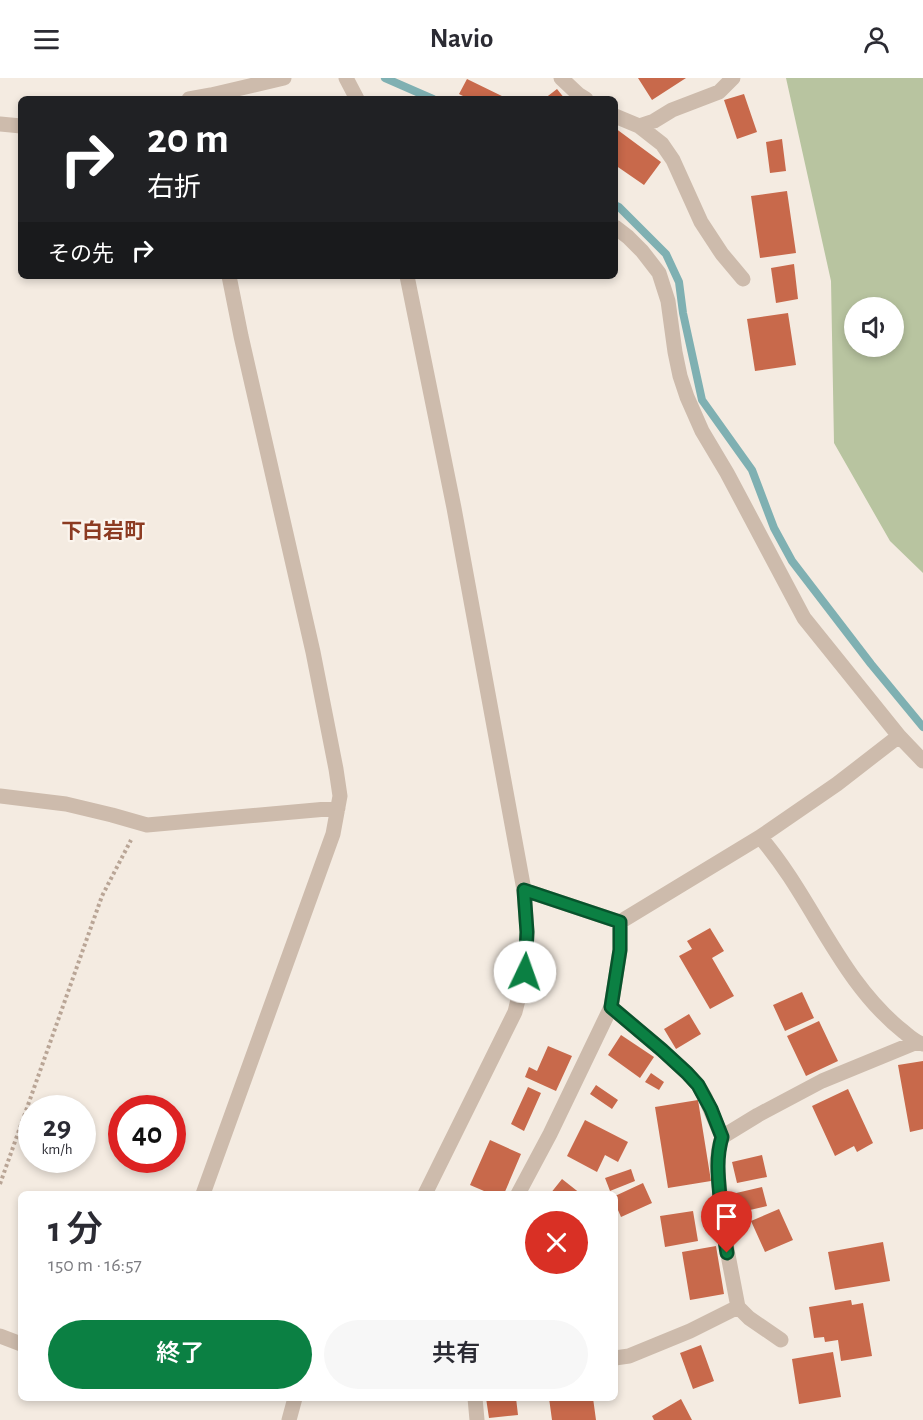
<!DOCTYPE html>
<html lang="ja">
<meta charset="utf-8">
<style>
body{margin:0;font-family:"Alegreya Sans","Noto Sans JP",sans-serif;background:#f7f7f7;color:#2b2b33;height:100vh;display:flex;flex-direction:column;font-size:22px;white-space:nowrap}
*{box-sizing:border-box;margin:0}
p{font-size:20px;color:#7c7c81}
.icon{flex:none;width:33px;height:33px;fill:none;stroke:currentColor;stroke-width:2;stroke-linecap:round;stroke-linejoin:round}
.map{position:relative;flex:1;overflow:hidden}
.drawer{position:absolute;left:18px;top:1113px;width:600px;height:210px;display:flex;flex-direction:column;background:#fff;border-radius:9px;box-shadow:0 3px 9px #0003}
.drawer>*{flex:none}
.guide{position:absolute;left:18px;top:18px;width:600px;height:183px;border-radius:9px;box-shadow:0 3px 9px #0003;background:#202124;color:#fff;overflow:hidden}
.controls{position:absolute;left:844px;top:219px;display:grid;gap:12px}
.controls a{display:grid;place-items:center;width:60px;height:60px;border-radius:50%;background:#fff;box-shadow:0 3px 9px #0003;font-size:30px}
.speed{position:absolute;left:18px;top:1017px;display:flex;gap:12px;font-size:30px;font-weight:700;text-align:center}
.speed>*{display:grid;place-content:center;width:78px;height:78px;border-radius:50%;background:#fff;box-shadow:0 3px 9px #0003;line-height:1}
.speed small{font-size:15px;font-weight:400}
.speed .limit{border:9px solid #d22;background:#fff;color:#111}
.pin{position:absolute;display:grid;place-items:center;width:51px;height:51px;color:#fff;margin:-62px -26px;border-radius:50% 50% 50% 0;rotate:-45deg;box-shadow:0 0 6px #0007}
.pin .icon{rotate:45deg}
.me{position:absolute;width:66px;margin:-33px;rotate:3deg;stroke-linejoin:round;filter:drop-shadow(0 0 4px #0008)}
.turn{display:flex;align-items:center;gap:21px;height:126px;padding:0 30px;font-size:27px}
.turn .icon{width:78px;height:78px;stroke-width:2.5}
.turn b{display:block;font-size:42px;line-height:51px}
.then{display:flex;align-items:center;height:57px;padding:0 30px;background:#0003;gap:12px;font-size:22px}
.round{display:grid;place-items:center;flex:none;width:63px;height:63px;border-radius:32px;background:#f7f7f7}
.overview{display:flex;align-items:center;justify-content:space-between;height:102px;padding:0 30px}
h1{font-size:36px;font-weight:600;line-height:45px}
.action{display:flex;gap:12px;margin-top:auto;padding:12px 30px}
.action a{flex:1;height:69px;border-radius:36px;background:#0b8043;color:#fff;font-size:24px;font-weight:600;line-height:69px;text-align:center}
.action a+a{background:#f7f7f7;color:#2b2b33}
header{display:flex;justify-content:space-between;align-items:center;height:78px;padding:0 30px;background:#fff;font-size:27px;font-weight:600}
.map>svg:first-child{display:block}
.green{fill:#b8c4a0;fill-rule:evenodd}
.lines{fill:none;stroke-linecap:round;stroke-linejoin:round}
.stream{stroke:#7fb0b2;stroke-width:8}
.building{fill:#c8694b}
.path{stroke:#b9a596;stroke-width:4;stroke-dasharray:3 3;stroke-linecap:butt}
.minor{stroke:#cdbbac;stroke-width:15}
.route-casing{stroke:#07532c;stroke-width:15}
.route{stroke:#0b8043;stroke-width:10}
.labels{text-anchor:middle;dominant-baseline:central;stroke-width:4.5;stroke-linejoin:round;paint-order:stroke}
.quarter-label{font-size:21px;font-weight:bold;fill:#8c3b22;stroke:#fbf5ee}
</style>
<header><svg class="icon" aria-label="menu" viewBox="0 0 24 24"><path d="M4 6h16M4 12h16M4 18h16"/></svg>Navio<svg class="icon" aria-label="person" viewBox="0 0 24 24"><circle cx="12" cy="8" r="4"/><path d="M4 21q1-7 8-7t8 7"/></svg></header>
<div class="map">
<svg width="923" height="1342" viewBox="0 0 923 1342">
<rect width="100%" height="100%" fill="#f4ebe1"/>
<path class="green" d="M786,0H923V495L890,463L834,365L831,203ZM855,230H894V268H855Z"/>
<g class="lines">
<path class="stream" d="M385,0L433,21
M615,127L619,129L666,176L679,204L683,235L702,322L752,392L774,450L792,483L871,586L923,649"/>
</g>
<path class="building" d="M638,0H686L652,22Z
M467,1L508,21H469L459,16Z
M557,11L565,21H544Z
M744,16L757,54L737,61L724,22Z
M615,50L661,84L644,107L615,87Z
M782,61L786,93L770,95L766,64Z
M787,113L796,175L760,180L751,118Z
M794,186L798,221L776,225L771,190Z
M788,235L796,287L755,293L747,241Z
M710,850L724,873L712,880L734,918L710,931L679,878L692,871L687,863Z
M802,914L814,940L785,953L773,927Z
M689,936L701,956L676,971L664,951Z
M819,943L838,983L806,998L787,958Z
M621,957L654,979L640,1000L608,977Z
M548,968L572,978L556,1013L525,999L529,989L537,993Z
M923,983V1051L910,1054L898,987Z
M651,995L664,1004L659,1012L645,1004Z
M596,1007L618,1022L612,1031L590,1016Z
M528,1009L541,1015L524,1053L511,1046Z
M848,1011L873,1065L857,1074L854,1068L835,1078L812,1028Z
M698,1022L711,1103L668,1110L655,1029Z
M585,1042L628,1064L618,1084L605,1077L597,1094L567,1078Z
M490,1062L521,1076L504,1116H491L470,1107Z
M762,1077L767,1099L737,1105L732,1084Z
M631,1091L635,1103L610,1113L605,1100Z
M562,1101L581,1116H550Z
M643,1105L652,1125L621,1139L615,1125V1118Z
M762,1109L767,1128L737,1135L732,1116Z
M779,1131L793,1162L765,1174L751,1143Z
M693,1133L698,1163L665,1169L660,1138Z
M883,1164L890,1203L835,1212L828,1174Z
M716,1168L724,1216L690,1222L682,1174Z
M851,1222L852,1227L863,1225L872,1278L841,1283L838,1262L825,1264L824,1259L814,1260L809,1229Z
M701,1267L714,1303L693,1311L680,1275Z
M833,1274L841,1319L799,1326L792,1281Z
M486,1320H516L518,1337L489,1340Z
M549,1320H593L596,1342H552Z
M681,1321L692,1342H654L652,1338Z"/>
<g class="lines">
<path class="path" d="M0,1106L102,818L131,762"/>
<path class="minor" d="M346,0L357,21
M561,0L578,16L586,21
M189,21L211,17L284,0
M615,38L639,48L662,66L673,82L701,144L722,176L743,201
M0,46L21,48
M639,48L654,43L672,32L719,14L733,0
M615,149L628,159L642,173L659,195L668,223L675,274L680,298L687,319L702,353L727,395L804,540L899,658L837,706L760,759
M407,198L454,430L524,812L527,854L525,894L515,934L425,1116
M899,658L923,683
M0,718L66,726L112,737L147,747L338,730
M524,812L620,844L760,759C813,820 839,903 904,954C910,959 915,964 923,966
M611,929L662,972L687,995L698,1007L705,1019L722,1059L719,1070L717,1085L724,1156L738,1229L749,1240L781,1262
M722,1059L758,1037L822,1003L917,964
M203,1116L333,756L340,718L336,691L313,574L241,258L229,198
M518,1116L550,1056L611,929L620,872V844
M0,1258L21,1266
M615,1280L629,1278L690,1253L738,1229
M475,1320L477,1342
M289,1342L295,1320"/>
</g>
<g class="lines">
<g class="route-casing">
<path id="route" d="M525,894L527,854L524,812L620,844V872L611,929L662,972L687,995L698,1007L711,1031L722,1059C716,1079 718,1098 720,1119C722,1138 724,1157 727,1175"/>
</g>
<use href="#route" class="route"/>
</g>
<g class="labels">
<g class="quarter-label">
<text x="103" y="453">下白岩町</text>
</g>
</g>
</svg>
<div class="controls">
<a><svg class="icon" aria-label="sound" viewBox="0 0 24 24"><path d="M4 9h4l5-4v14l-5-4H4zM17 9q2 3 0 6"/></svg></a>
</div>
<div class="speed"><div>29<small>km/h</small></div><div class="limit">40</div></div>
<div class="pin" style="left:727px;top:1175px;background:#d93025"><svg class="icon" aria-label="arrive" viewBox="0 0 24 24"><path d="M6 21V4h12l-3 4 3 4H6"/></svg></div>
<svg class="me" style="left:525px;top:894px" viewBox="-20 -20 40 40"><circle r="19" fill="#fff"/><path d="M0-13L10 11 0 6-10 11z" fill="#0b8043"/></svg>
<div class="guide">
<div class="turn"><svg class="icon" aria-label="right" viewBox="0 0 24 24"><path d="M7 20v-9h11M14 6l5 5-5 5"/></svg><div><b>20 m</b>右折</div></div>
<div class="then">その先<svg class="icon" aria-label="right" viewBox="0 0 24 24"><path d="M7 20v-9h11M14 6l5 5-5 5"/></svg></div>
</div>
<section class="drawer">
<div class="overview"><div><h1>1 分</h1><p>150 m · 16:57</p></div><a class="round" style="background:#d93025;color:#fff"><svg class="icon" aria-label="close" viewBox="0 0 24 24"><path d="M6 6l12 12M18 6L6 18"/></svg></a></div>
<div class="action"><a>終了</a><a>共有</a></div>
</section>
</div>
